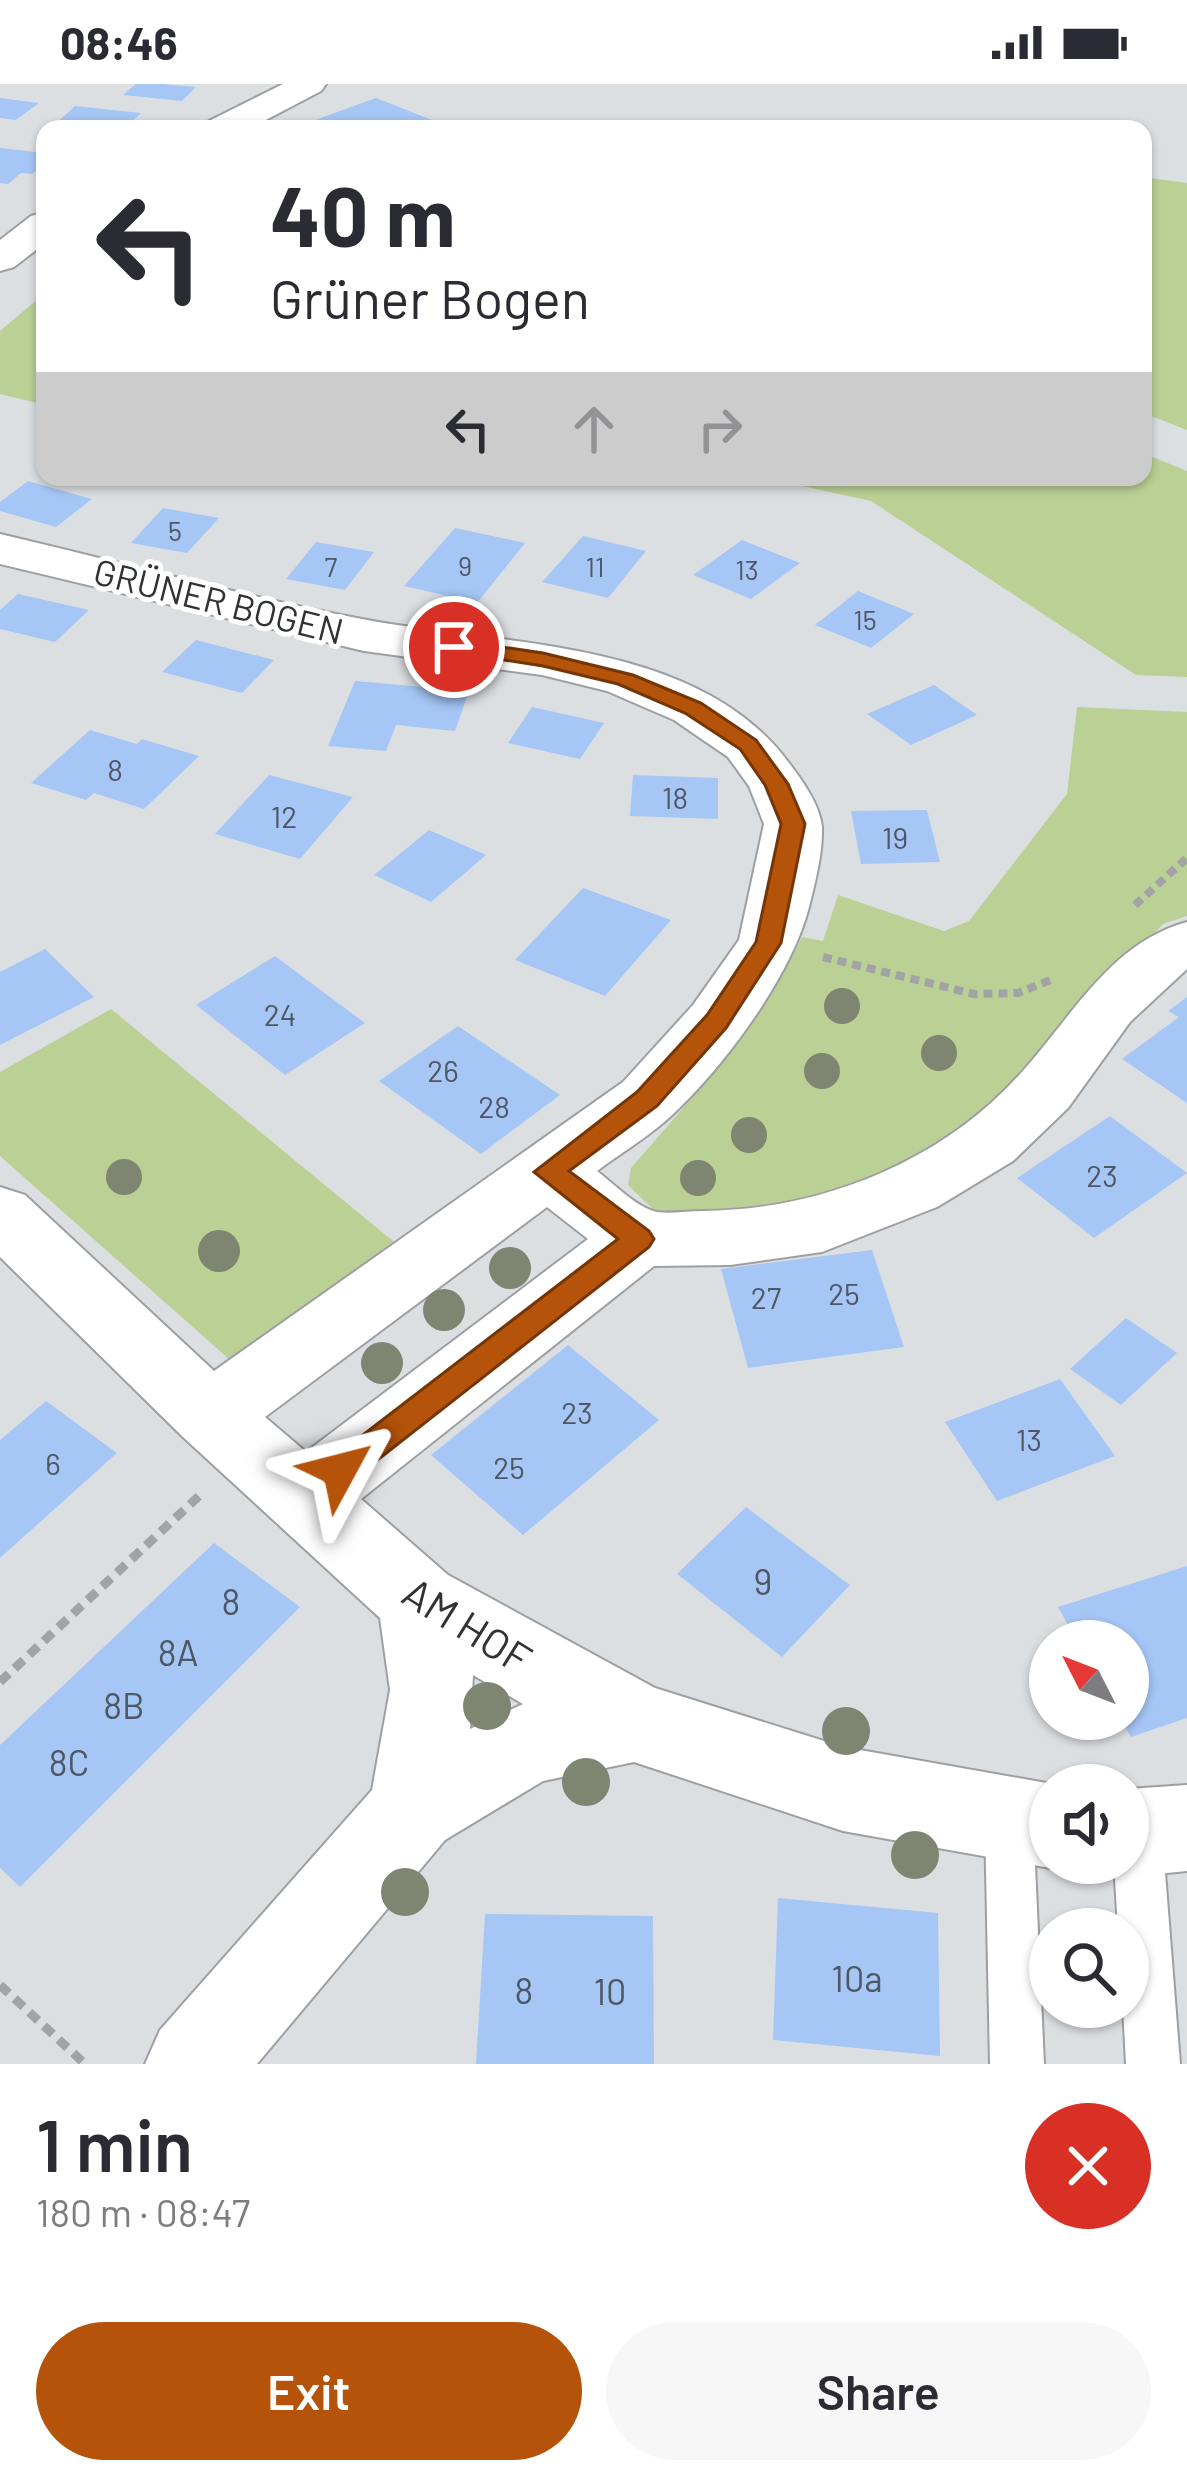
<!DOCTYPE html>
<meta charset="utf-8">
<style>
body{margin:0;font-family:Barlow,sans-serif;background:#f7f7f7;color:#2b2b33;height:100vh;display:flex;flex-direction:column;font-size:45px;white-space:nowrap}
*{box-sizing:border-box;margin:0}
p{font-size:39px;color:#7c7c81}
.icon{flex:none;width:66px;height:66px;fill:none;stroke:currentColor;stroke-width:2;stroke-linecap:round;stroke-linejoin:round}
.map{position:relative;height:1980px;overflow:hidden}
.side{display:flex;flex-direction:column;background:#fff;flex:1}
.side>*{flex:none}
.top-card{position:absolute;left:36px;top:36px;width:1116px;height:366px;border-radius:24px;box-shadow:0 3px 9px #0004;background:#fff;color:#2b2b33;overflow:hidden}
.needle{width:78px;rotate:312deg}
.buttons{position:absolute;left:1029px;top:1536px;display:grid;gap:24px}
.buttons a{display:grid;place-items:center;width:120px;height:120px;border-radius:50%;background:#fff;box-shadow:0 3px 9px #0004;font-size:60px}
.pin{position:absolute;display:grid;place-items:center;width:102px;height:102px;color:#fff;margin:-51px;border:6px solid #fff;border-radius:50%;box-shadow:0 3px 12px #0007}
.me{position:absolute;width:132px;margin:-66px;rotate:52deg;stroke-linejoin:round;filter:drop-shadow(0 0 9px #0008)}
.turn{display:flex;align-items:center;gap:42px;height:252px;padding:0 36px;font-size:54px}
.turn .icon{width:156px;height:156px;stroke-width:2.5}
.turn b{display:block;font-size:84px;line-height:102px}
.lanes{display:flex;align-items:center;height:114px;padding:0 36px;background:#0003;justify-content:center;gap:60px;direction:ltr}
.lanes .off{opacity:.35}
.round{display:grid;place-items:center;flex:none;width:126px;height:126px;border-radius:63px;background:#f7f7f7}
.head{display:flex;align-items:center;justify-content:space-between;height:204px;padding:0 36px}
h1{font-size:72px;font-weight:600;line-height:90px}
.primary-button{display:flex;gap:24px;margin-top:auto;padding:24px 36px}
.primary-button a{flex:1;height:138px;border-radius:72px;background:#b45309;color:#fff;font-size:48px;font-weight:600;line-height:138px;text-align:center}
.primary-button a+a{background:#f7f7f7;color:#2b2b33}
.status{display:flex;justify-content:space-between;align-items:center;height:84px;padding:0 60px;background:#fff;direction:ltr}
.status svg{height:33px;fill:currentColor}
.map>svg:first-child{display:block}
.green{fill:#bbd094}
.building{fill:#a6c6f6}
.lines{fill:none;stroke-linecap:round;stroke-linejoin:round}
.lane-casing{stroke:#9d9fa3;stroke-width:4}
.street-casing{stroke:#9d9fa3;stroke-width:4}
.path-far1{stroke:#a1a3a5;stroke-width:8;stroke-dasharray:9 6;stroke-linecap:butt}
.path{stroke:#a1a3a5;stroke-width:9;stroke-dasharray:12 8;stroke-linecap:butt}
.lane{fill:#fff;fill-rule:evenodd}
.street{fill:#fff;fill-rule:evenodd}
.tree{fill:#7e8571}
.route{fill:#b45309;stroke:#753606;stroke-width:3}
.labels{text-anchor:middle;dominant-baseline:central;stroke-width:10;stroke-linejoin:round;paint-order:stroke}
.far-number-label{font-size:27px;fill:#4e5764}
.number-label{font-size:30px;fill:#4e5764}
.street-label{font-size:36px;fill:#313233;stroke:#fff}
.near-number-label{font-size:36px;fill:#4e5764}
.near-street-label{font-size:42px;fill:#313233;stroke:#fff}
</style>
<div class="status"><b>08:46</b><svg viewBox="0 0 49 12"><path d="M0 12V9h3v3zM5 12V6h3v6zM10 12V3h3v9zM15 12V0h3v12zM26 1h20v11H26zM47 4h2v5h-2z"/></svg></div>
<div class="map">
<svg width="1187" height="1980" viewBox="0 0 1187 1980">
<rect width="100%" height="100%" fill="#dcdfe2"/>
<path class="green" d="M1143,93L1187,99V346L1143,329Z
M45,209V321L0,310V247Z
M1143,369L1187,387V593L1136,591L871,417L761,393H1143Z
M1077,623L1187,628V832L1163,840L958,1058L858,1110L747,1136L658,1130L628,1101L631,1084C690,1016 765,934 802,853L823,857L838,811L944,847L969,837L1067,710Z
M111,925L405,1167L239,1284L0,1072V988Z"/>
<path class="building" d="M136,0H162L196,3L182,17L123,11Z
M0,14L39,19L16,36L0,34Z
M376,14L455,45H293V44Z
M75,22L141,29L124,45L53,42Z
M0,64L45,69V79L32,90L21,89L8,100L0,99Z
M28,397L92,415L56,443L0,427V418Z
M163,424L219,434L187,469L131,459Z
M455,444L525,459L477,519L404,502Z
M583,452L646,467L608,514L542,498Z
M742,456L800,479L751,515L693,491Z
M316,458L374,468L345,506L286,495Z
M858,507L914,530L871,564L815,541Z
M18,510L89,526L55,558L0,545V526Z
M196,556L274,576L242,609L162,588Z
M355,597L469,607L455,647L396,641L386,667L328,662Z
M934,601L977,631L911,661L867,630Z
M532,623L604,639L580,675L508,659Z
M90,646L137,660L142,655L199,672L144,725L94,709L86,716L31,699Z
M269,691L353,713L300,775L215,750Z
M633,691L718,694V735L630,732Z
M927,726L940,778L861,780L851,727Z
M429,746L486,771L431,818L374,791Z
M583,804L671,836L605,912L515,876Z
M45,865L94,913L0,961V888Z
M275,872L365,939L285,991L196,921Z
M1187,913V1019L1122,975L1179,933L1168,927Z
M458,942L560,1011L481,1070L379,997Z
M1110,1032L1187,1089L1094,1154L1017,1094Z
M872,1166L904,1263L748,1284L721,1185Z
M1126,1234L1177,1269L1121,1321L1070,1285Z
M568,1261L659,1336L523,1451L431,1371Z
M1060,1295L1115,1372L997,1417L945,1338Z
M46,1317L117,1369L0,1474V1356Z
M746,1423L850,1501L782,1573L677,1490Z
M214,1459L300,1523L20,1803L0,1784V1661Z
M1187,1482V1634L1131,1653L1121,1635H1128V1557H1077L1058,1523Z
M778,1814L938,1829L940,1972L773,1956Z
M485,1830L653,1832L654,1980H476Z"/>
<g class="lines">
<g class="lane-casing">
<path id="lane" d="M1009,1713L1026,1720L1033,1737L1044,1980H990L985,1737L992,1720Z
M1137,1726L1154,1733L1162,1750L1180,1980H1126L1123,1923H1128V1845H1118L1114,1779H1128V1730Z"/>
</g>
<g class="street-casing">
<path id="street" d="M283,0H326L321,7L249,45H204L209,37Z
M45,128V159L14,183L0,187V156L31,132Z
M0,450C120,478 241,512 362,535C501,562 697,554 789,679C802,696 820,721 822,743C823,768 815,799 809,823C791,893 723,984 670,1033C648,1053 621,1069 597,1087C613,1099 637,1124 657,1128C671,1130 688,1127 703,1127C821,1126 942,1078 1021,989C1072,933 1110,859 1187,838V885L1130,938L1068,1024L1013,1077L937,1123L822,1168L730,1181L654,1182L361,1415L448,1491L655,1604L843,1663L1058,1701H1050V1779H1063L1050,1784L843,1747L634,1678L543,1697L445,1756L257,1980H145L160,1946L372,1706L390,1606L380,1534L183,1353L0,1173V1103L25,1111L214,1287L623,998L693,921L739,856L764,740L749,702L728,673L674,636L607,607L542,591L364,567L0,480ZM547,1123L588,1155L306,1368L265,1333ZM473,1591L523,1620L470,1645Z
M1187,1701V1787L1128,1793L1096,1780L1128,1779V1705Z"/>
</g>
<path class="path-far1" d="M1135,821L1187,774
M823,873L974,910L1018,909L1053,895"/>
<path class="path" d="M0,1598L199,1412
M0,1901L85,1980"/>
<use href="#lane" class="lane"/>
<use href="#street" class="street"/>
</g>
<g class="tree">
<circle cx="842" cy="922" r="18"/>
<circle cx="939" cy="969" r="18"/>
<circle cx="822" cy="987" r="18"/>
<circle cx="749" cy="1051" r="18"/>
<circle cx="124" cy="1093" r="18"/>
<circle cx="698" cy="1094" r="18"/>
<circle cx="219" cy="1167" r="21"/>
<circle cx="510" cy="1184" r="21"/>
<circle cx="444" cy="1226" r="21"/>
<circle cx="382" cy="1279" r="21"/>
<circle cx="487" cy="1622" r="24"/>
<circle cx="846" cy="1647" r="24"/>
<circle cx="586" cy="1698" r="24"/>
<circle cx="915" cy="1771" r="24"/>
<circle cx="405" cy="1808" r="24"/>
</g>
<path class="route" d="M454,556L543,569L633,591L701,619L756,656L788,700L805,740L781,859L726,944L657,1022L569,1087L649,1147L654,1155L649,1163L352,1396L340,1400L329,1396L324,1386L329,1377L618,1155L534,1088L637,1008L707,931L756,858L781,740L765,701L740,665L685,629L618,600L543,582L446,567V558Z"/>
<g class="labels">
<g class="far-number-label">
<text x="175" y="446">5</text>
<text x="465" y="481">9</text>
<text x="331" y="482">7</text>
<text x="595" y="482">11</text>
<text x="747" y="485">13</text>
<text x="865" y="535">15</text>
</g>
<g class="number-label">
<text x="115" y="685">8</text>
<text x="675" y="713">18</text>
<text x="284" y="732">12</text>
<text x="895" y="753">19</text>
<text x="280" y="930">24</text>
<text x="443" y="986">26</text>
<text x="494" y="1022">28</text>
<text x="1102" y="1091">23</text>
<text x="844" y="1209">25</text>
<text x="766" y="1213">27</text>
<text x="577" y="1328">23</text>
<text x="1029" y="1355">13</text>
<text x="53" y="1379">6</text>
<text x="509" y="1383">25</text>
</g>
<g class="street-label">
<text transform="translate(219 516) rotate(14)">GRÜNER BOGEN</text>
</g>
<g class="near-number-label">
<text x="763" y="1496">9</text>
<text x="231" y="1516">8</text>
<text x="178" y="1567">8A</text>
<text x="124" y="1620">8B</text>
<text x="69" y="1677">8C</text>
<text x="857" y="1893">10a</text>
<text x="524" y="1905">8</text>
<text x="610" y="1906">10</text>
</g>
<g class="near-street-label">
<text transform="translate(468 1540) rotate(32)">AM HOF</text>
</g>
</g>
</svg>
<div class="buttons">
<a><svg class="needle" viewBox="-14 -14 28 28"><path d="M0-13l5 13h-10z" fill="#e53935"/><path d="M0 13l5-13h-10z" fill="#7c7c81"/></svg></a>
<a><svg class="icon" aria-label="sound" viewBox="0 0 24 24"><path d="M4 9h4l5-4v14l-5-4H4zM17 9q2 3 0 6"/></svg></a>
<a><svg class="icon" aria-label="search" viewBox="0 0 24 24"><circle cx="10" cy="10" r="6"/><path d="M15 15l6 6"/></svg></a>
</div>
<div class="pin" style="left:454px;top:563px;background:#d93025"><svg class="icon" aria-label="arrive" viewBox="0 0 24 24"><path d="M6 21V4h12l-3 4 3 4H6"/></svg></div>
<svg class="me" style="left:340px;top:1386px" viewBox="-20 -20 40 40"><path d="M0-17L14 15 0 8-14 15z" fill="#b45309" stroke="#fff" stroke-width="4"/></svg>
<div class="top-card">
<div class="turn"><svg class="icon" aria-label="left" viewBox="0 0 24 24"><path d="M17 20v-9H6M10 6l-5 5 5 5"/></svg><div><b>40 m</b>Grüner Bogen</div></div>
<div class="lanes"><svg class="icon" aria-label="left" viewBox="0 0 24 24"><path d="M17 20v-9H6M10 6l-5 5 5 5"/></svg><svg class="icon off" aria-label="ahead" viewBox="0 0 24 24"><path d="M12 20V5M6 11l6-6 6 6"/></svg><svg class="icon off" aria-label="right" viewBox="0 0 24 24"><path d="M7 20v-9h11M14 6l5 5-5 5"/></svg></div>
</div>
</div>
<section class="side">
<div class="head"><div><h1>1 min</h1><p>180 m · 08:47</p></div><a class="round" style="background:#d93025;color:#fff"><svg class="icon" aria-label="close" viewBox="0 0 24 24"><path d="M6 6l12 12M18 6L6 18"/></svg></a></div>
<div class="primary-button"><a>Exit</a><a>Share</a></div>
</section>
